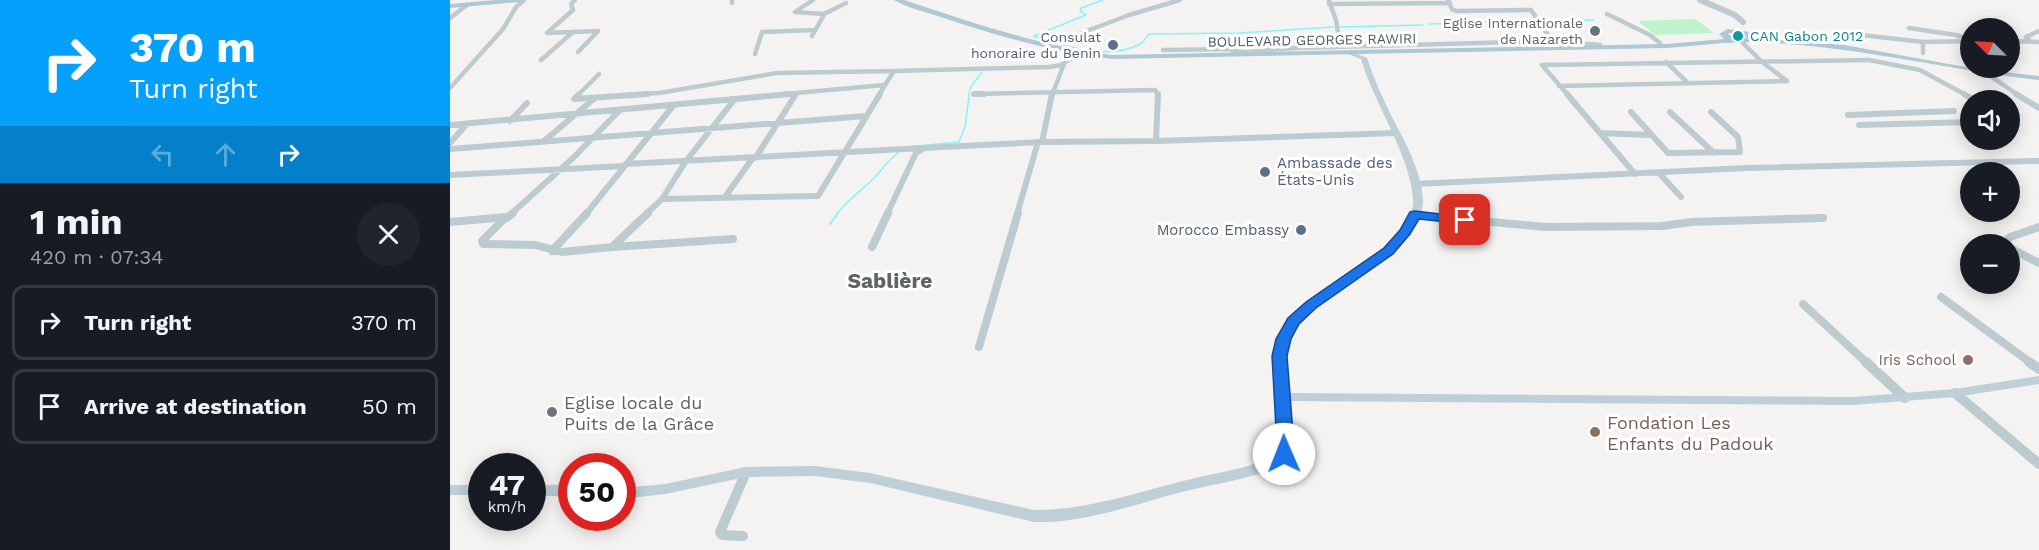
<!DOCTYPE html>
<meta charset="utf-8">
<style>
body{margin:0;font-family:"Work Sans",sans-serif;background:#20242c;color:#f1f3f6;height:100vh;display:flex;flex-direction:column;font-size:22px;white-space:nowrap}
*{box-sizing:border-box;margin:0}
p{font-size:20px;color:#9ea1a6}
.icon{flex:none;width:33px;height:33px;fill:none;stroke:currentColor;stroke-width:2;stroke-linecap:round;stroke-linejoin:round}
.map{position:relative;flex:1;overflow:hidden}
.details{display:flex;flex-direction:column;background:#171b24;width:450px}
.details>*{flex:none}
.guide{background:#04a0fc;color:#fff;overflow:hidden}
.needle{width:39px;rotate:294deg}
.controls{position:absolute;left:1510px;top:18px;display:grid;gap:12px}
.controls a{display:grid;place-items:center;width:60px;height:60px;border-radius:50%;background:#171b24;box-shadow:0 3px 15px #0003;font-size:30px}
.speed{position:absolute;left:18px;top:453px;display:flex;gap:12px;font-size:30px;font-weight:700;text-align:center}
.speed>*{display:grid;place-content:center;width:78px;height:78px;border-radius:50%;background:#171b24;box-shadow:0 3px 15px #0003;line-height:1}
.speed small{font-size:15px;font-weight:400}
.speed .limit{border:9px solid #d22;background:#fff;color:#111}
.pin{position:absolute;display:grid;place-items:center;width:51px;height:51px;color:#fff;margin:-26px;border-radius:12px;box-shadow:0 3px 9px #0006}
.me{position:absolute;width:66px;margin:-33px;rotate:359deg;stroke-linejoin:round;filter:drop-shadow(0 0 4px #0008)}
.turn{display:flex;align-items:center;gap:21px;height:126px;padding:0 30px;font-size:27px}
.turn .icon{width:78px;height:78px;stroke-width:2.5}
.turn b{display:block;font-size:42px;line-height:51px}
.lanes{display:flex;align-items:center;height:57px;padding:0 30px;background:#0003;justify-content:center;gap:30px;direction:ltr}
.lanes .off{opacity:.35}
.round{display:grid;place-items:center;flex:none;width:63px;height:63px;border-radius:32px;background:#20242c}
.summary{display:flex;align-items:center;justify-content:space-between;height:102px;padding:0 30px}
h1{font-size:36px;font-weight:700;line-height:45px}
ul{padding:0;list-style:none}
li{display:flex;align-items:center;gap:18px;height:75px;margin:0 12px 9px;padding:0 18px;border:3px solid #363941;border-radius:12px}
li div{flex:1}
li b{display:block;font-size:22px}
li em{font-style:normal}
main{display:flex;flex:1;min-height:0}
.map>svg:first-child{display:block}
.green{fill:#bdf5c8}
.lines{fill:none;stroke-linecap:round;stroke-linejoin:round}
.stream-far1{stroke:#85f5f7;stroke-width:1.5}
.stream{stroke:#85f5f7;stroke-width:2}
.minor-far3{stroke:#bccbd0;stroke-width:4.5}
.minor-far2{stroke:#bccbd0;stroke-width:6}
.minor-far1{stroke:#bccbd0;stroke-width:8}
.minor{stroke:#bccbd0;stroke-width:10}
.tertiary{stroke:#bccbd0;stroke-width:6}
.secondary{fill:#becfd8;fill-rule:evenodd}
.primary{fill:#afc8d3;fill-rule:evenodd}
.route{fill:#1a73e8;stroke:#114b97;stroke-width:1.5}
.worship-dot{fill:#6b7280;stroke:#fff;stroke-width:2}
.culture-dot{fill:#0f9aa8;stroke:#fff;stroke-width:2}
.service-dot{fill:#5c6f8a;stroke:#fff;stroke-width:2}
.education-dot{fill:#8d6e63;stroke:#fff;stroke-width:2}
.labels{text-anchor:middle;dominant-baseline:central;stroke-width:6;stroke-linejoin:round;paint-order:stroke}
.far-worship-label{font-size:14px;fill:#5b616d;stroke:#fff;text-anchor:end}
.far-culture-label{font-size:14px;fill:#0d838f;stroke:#fff;text-anchor:start}
.far-service-label{font-size:14px;fill:#4e5e75;stroke:#fff;text-anchor:end}
.far-street-label{font-size:14px;fill:#475b62;stroke:#fff}
.service-label{font-size:15px;fill:#4e5e75;stroke:#fff;text-anchor:start}
.education-label{font-size:15px;fill:#785e54;stroke:#fff;text-anchor:end}
.near-worship-label{font-size:18px;fill:#5b616d;stroke:#fff;text-anchor:start}
.near-education-label{font-size:18px;fill:#785e54;stroke:#fff;text-anchor:start}
.district-label{font-size:21px;font-weight:bold;fill:#5d6468;stroke:#fff}
</style>
<main>
<section class="details">
<div class="guide">
<div class="turn"><svg class="icon" aria-label="right" viewBox="0 0 24 24"><path d="M7 20v-9h11M14 6l5 5-5 5"/></svg><div><b>370 m</b>Turn right</div></div>
<div class="lanes"><svg class="icon off" aria-label="left" viewBox="0 0 24 24"><path d="M17 20v-9H6M10 6l-5 5 5 5"/></svg><svg class="icon off" aria-label="ahead" viewBox="0 0 24 24"><path d="M12 20V5M6 11l6-6 6 6"/></svg><svg class="icon" aria-label="right" viewBox="0 0 24 24"><path d="M7 20v-9h11M14 6l5 5-5 5"/></svg></div>
</div>
<div class="summary"><div><h1>1 min</h1><p>420 m · 07:34</p></div><a class="round"><svg class="icon" aria-label="close" viewBox="0 0 24 24"><path d="M6 6l12 12M18 6L6 18"/></svg></a></div>
<ul>
<li><svg class="icon" aria-label="right" viewBox="0 0 24 24"><path d="M7 20v-9h11M14 6l5 5-5 5"/></svg><div><b>Turn right</b></div><em>370 m</em></li>
<li><svg class="icon" aria-label="arrive" viewBox="0 0 24 24"><path d="M6 21V4h12l-3 4 3 4H6"/></svg><div><b>Arrive at destination</b></div><em>50 m</em></li>
</ul>
</section>
<div class="map">
<svg width="1589" height="550" viewBox="0 0 1589 550">
<rect width="100%" height="100%" fill="#f5f2f2"/>
<path class="green" d="M1245,19L1264,33L1205,35L1188,21Z"/>
<g class="lines">
<path class="stream-far1" d="M653,0L631,8L630,11L636,15L584,36C614,46 659,61 690,44C694,42 696,37 699,34L790,33L883,27
M1091,21L1144,20
M978,24L1085,21
M890,27L973,25
M456,147L509,142L515,127L520,88L532,72
M387,214C397,200 410,192 422,180C432,170 438,160 449,152"/>
<path class="stream" d="M380,224L388,213"/>
<path class="minor-far3" d="M125,0L121,4L123,10L97,33L148,31L128,52
M282,0V3
M363,0L345,12L374,14L396,3
M998,0L1002,9L1006,11L1081,10L1102,41
M879,1L886,20L890,46
M879,4L1000,3
M1157,14L1200,35L1210,43
M0,18L17,5
M1459,28L1506,35L1521,40
M1385,32L1473,42L1521,41
M362,36L375,13
M1291,41L1311,61L1337,81
M1560,41L1589,42
M1580,41L1576,37L1589,31
M1473,42V53
M600,45L679,15L730,0
M713,50L790,49
M783,53L845,48L1102,41L1150,45
M305,54L312,32L365,30
M91,60L123,32
M1216,62L1238,83
M1533,71L1568,95
M1109,86L1337,81
M0,88L53,29L66,7L74,0
M524,94L705,90L708,95
M128,95L149,74
M177,95L209,93L327,73L444,71
M323,95L435,85L444,71L599,67L611,65L629,53
M429,95L435,85
M602,95L614,64
M1118,95L1092,65L1419,60L1470,70L1516,95"/>
<path class="minor-far2" d="M129,94L124,99L198,94
M524,94H534
M602,94L592,142L706,141L946,133
M1117,94L1150,133L1199,135
M1514,94L1524,100
M1566,94L1589,108
M1181,112L1218,153L1290,152L1288,137L1261,112
M1220,112L1264,153
M1398,115L1504,111
M60,121L77,103
M1560,123L1564,125
M0,125L340,94
M1409,125L1521,122
M1151,134L1185,174
M94,141L145,98
M706,141L708,94
M0,143L16,125
M0,149L416,116
M306,157L346,94
M176,164L306,157
M1209,173L1231,197
M0,175L174,166
M965,184L1296,168L1589,161
M275,197L302,159L307,157L473,148
M212,199L236,161L284,100
M61,214L123,158L170,110
M136,214L223,106
M196,214L212,199L368,196L430,94
M437,214L466,153L474,148L592,142
M567,214L588,142"/>
<path class="minor-far1" d="M965,215L1096,227L1212,226L1242,222L1373,218
M56,217L32,241L33,244L85,245L112,252L162,247L198,213
M57,218L63,213
M0,222L56,217
M1557,244L1556,241L1560,237L1589,227
M163,247L283,239
M422,247L438,213
M1560,248L1589,263
M102,251L137,213
M1491,297L1581,363
M1353,304L1417,363
M529,347L568,213"/>
<path class="minor" d="M1416,362L1455,398
M1579,362L1589,369
M1505,393L1589,464
M293,536L272,535L270,532L296,472"/>
<path class="tertiary" d="M1250,0L1285,15L1293,22"/>
<path class="secondary" d="M900,51L917,58C923,76 930,92 938,109C951,135 973,171 973,202C973,213 966,222 960,230C931,274 857,292 840,339C833,355 835,375 837,393L1403,397L1505,389L1589,376V384L1505,397L1403,405L838,401C840,419 846,444 836,460C832,467 820,470 812,473C786,481 759,485 732,492C696,501 662,514 625,519C611,522 598,522 584,522L420,483L365,476L296,477L215,494L172,499V488L215,484L296,467L365,466L420,473L584,510C639,510 688,492 741,479C769,472 798,469 824,456C838,420 814,376 828,339C848,288 922,272 954,224C959,217 964,209 963,199C960,154 924,104 911,59L898,54V52Z
M0,485H32V495H0Z
M82,485H122V496H82Z"/>
<path class="primary" d="M46,0H73L70,2L0,8V4Z
M444,0H454C523,23 590,46 662,55L1216,44L1274,39L1269,34L1278,29L1300,32L1305,38L1394,45L1521,68L1589,76V80C1494,69 1399,45 1303,42C1274,42 1245,46 1216,48L662,59C603,52 547,36 491,17C476,12 457,8 444,0ZM1279,33L1295,36L1297,38H1285L1278,34Z"/>
</g>
<path class="route" d="M965,211L1015,217L1021,220L1015,224L969,219L960,234L943,254L866,308L849,324L841,339L837,356L844,446L840,458L834,460L828,458L825,454L827,446L822,356L826,339L838,318L856,302L934,248L950,230L960,212Z"/>
<g class="worship-dot">
<circle cx="1145" cy="31" r="6"/>
<circle cx="102" cy="412" r="6"/>
</g>
<circle class="culture-dot" cx="1288" cy="36" r="6"/>
<g class="service-dot">
<circle cx="663" cy="45" r="6"/>
<circle cx="815" cy="172" r="6"/>
<circle cx="851" cy="230" r="6"/>
</g>
<g class="education-dot">
<circle cx="1518" cy="360" r="6"/>
<circle cx="1145" cy="432" r="6"/>
</g>
<g class="labels">
<g class="far-worship-label">
<text x="1133" y="23">Eglise Internationale<tspan x="1133" dy="16">de Nazareth</tspan></text>
</g>
<g class="far-culture-label">
<text x="1300" y="36">CAN Gabon 2012</text>
</g>
<g class="far-service-label">
<text x="651" y="37">Consulat<tspan x="651" dy="16">honoraire du Benin</tspan></text>
</g>
<g class="far-street-label">
<text transform="translate(862 40) rotate(-1)">BOULEVARD GEORGES RAWIRI</text>
</g>
<g class="service-label">
<text x="827" y="163">Ambassade des<tspan x="827" dy="17">États-Unis</tspan></text>
<text x="839" y="230" text-anchor="end">Morocco Embassy</text>
</g>
<g class="education-label">
<text x="1506" y="360">Iris School</text>
</g>
<g class="near-worship-label">
<text x="114" y="402">Eglise locale du<tspan x="114" dy="21">Puits de la Grâce</tspan></text>
</g>
<g class="near-education-label">
<text x="1157" y="422">Fondation Les<tspan x="1157" dy="21">Enfants du Padouk</tspan></text>
</g>
<g class="district-label">
<text x="440" y="280">Sablière</text>
</g>
</g>
</svg>
<div class="controls">
<a><svg class="needle" viewBox="-14 -14 28 28"><path d="M0-13l5 13h-10z" fill="#e53935"/><path d="M0 13l5-13h-10z" fill="#9ea1a6"/></svg></a>
<a><svg class="icon" aria-label="sound" viewBox="0 0 24 24"><path d="M4 9h4l5-4v14l-5-4H4zM17 9q2 3 0 6"/></svg></a>
<a>+</a>
<a>−</a>
</div>
<div class="speed"><div>47<small>km/h</small></div><div class="limit">50</div></div>
<div class="pin" style="left:1015px;top:220px;background:#d93025"><svg class="icon" aria-label="arrive" viewBox="0 0 24 24"><path d="M6 21V4h12l-3 4 3 4H6"/></svg></div>
<svg class="me" style="left:834px;top:454px" viewBox="-20 -20 40 40"><circle r="19" fill="#fff"/><path d="M0-13L10 11 0 6-10 11z" fill="#1a73e8"/></svg>
</div>
</main>
